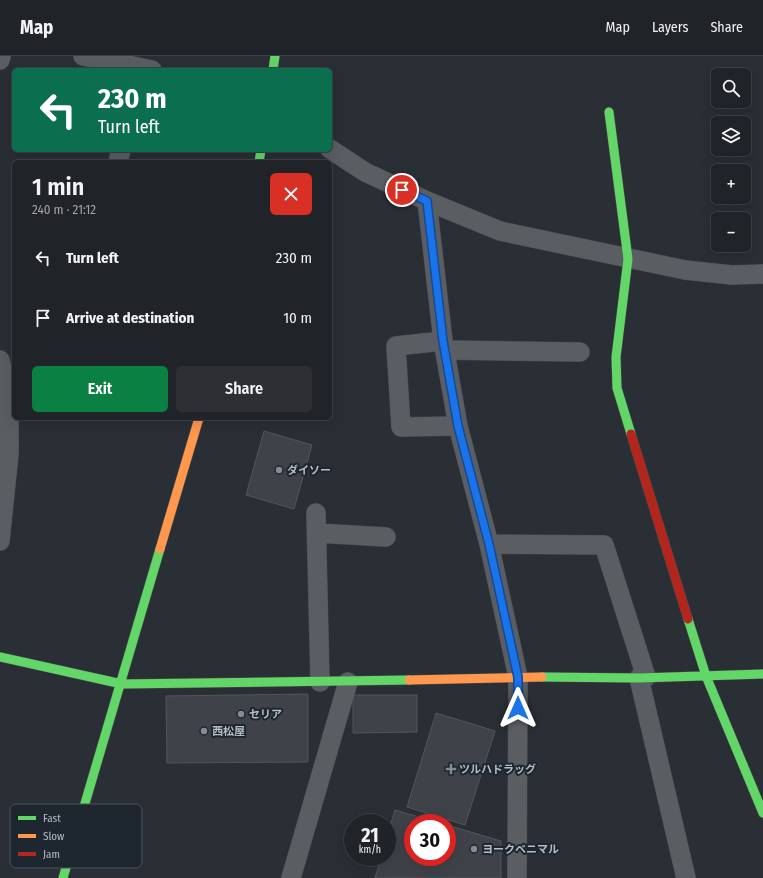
<!DOCTYPE html>
<meta charset="utf-8">
<style>
body{margin:0;font-family:"Fira Sans Condensed","Noto Sans JP",sans-serif;background:#2d2f34;color:#f1f3f6;height:100vh;display:flex;flex-direction:column;font-size:15px;white-space:nowrap}
*{box-sizing:border-box;margin:0}
p{font-size:13px;color:#a2a4a8}
.icon{flex:none;width:22px;height:22px;fill:none;stroke:currentColor;stroke-width:2;stroke-linecap:round;stroke-linejoin:round}
.map{position:relative;flex:1;overflow:hidden}
.sheet{position:absolute;left:12px;top:104px;width:320px;height:260px;display:flex;flex-direction:column;background:#202328;border-radius:6px;box-shadow:0 4px 16px #0002,0 0 0 1px #3d4045}
.sheet>*{flex:none}
.guide{position:absolute;left:12px;top:12px;width:320px;height:84px;border-radius:6px;box-shadow:0 4px 16px #0002,0 0 0 1px #3d4045;background:#0b6e4f;color:#fff;overflow:hidden}
.buttons{position:absolute;left:711px;top:12px;display:grid;gap:8px}
.buttons a{display:grid;place-items:center;width:40px;height:40px;border-radius:6px;background:#202328;box-shadow:0 4px 16px #0002,0 0 0 1px #3d4045;font-size:20px}
.speed{position:absolute;left:344px;top:758px;display:flex;gap:8px;font-size:20px;font-weight:700;text-align:center}
.speed>*{display:grid;place-content:center;width:52px;height:52px;border-radius:50%;background:#202328;box-shadow:0 4px 16px #0002,0 0 0 1px #3d4045;line-height:1}
.speed small{font-size:10px;font-weight:400}
.speed .limit{border:6px solid #d22;background:#fff;color:#111}
.pin{position:absolute;display:grid;place-items:center;width:34px;height:34px;color:#fff;margin:-17px;border:2px solid #fff;border-radius:50%;box-shadow:0 1px 4px #0007}
.me{position:absolute;width:44px;margin:-22px;rotate:0deg;stroke-linejoin:round;filter:drop-shadow(0 0 3px #0008)}
.turn{display:flex;align-items:center;gap:14px;height:84px;padding:0 20px;font-size:18px}
.turn .icon{width:52px;height:52px;stroke-width:2.5}
.turn b{display:block;font-size:28px;line-height:34px}
.round{display:grid;place-items:center;flex:none;width:42px;height:42px;border-radius:6px;background:#2d2f34}
.headline{display:flex;align-items:center;justify-content:space-between;height:68px;padding:0 20px}
h1{font-size:24px;font-weight:600;line-height:30px}
.button{display:flex;gap:8px;margin-top:auto;padding:8px 20px}
.button a{flex:1;height:46px;border-radius:6px;background:#0b8043;color:#fff;font-size:16px;font-weight:600;line-height:46px;text-align:center}
.button a+a{background:#2d2f34;color:#f1f3f6}
ul{padding:0;list-style:none}
li{display:flex;align-items:center;gap:12px;height:60px;padding:0 20px}
li div{flex:1}
li b{display:block;font-size:15px}
li em{font-style:normal}
header{display:flex;align-items:center;gap:24px;box-sizing:border-box;height:56px;padding:0 20px;background:#202328;border-bottom:1px solid #3d4045}
header strong{font-size:19px}
nav{display:flex;gap:22px;margin-inline-start:auto;font-size:14px}
.map>svg:first-child{display:block}
.building{fill:#3f4349;stroke:#52565d}
.lines{fill:none;stroke-linecap:round;stroke-linejoin:round}
.street-casing{stroke:#484c52;stroke-width:20}
.fast-casing{stroke:#484c52;stroke-width:10}
.slow-casing{stroke:#484c52;stroke-width:10}
.jam-casing{stroke:#484c52;stroke-width:10}
.street{stroke:#5a5e63;stroke-width:19}
.fast{stroke:#63d668;stroke-width:9}
.slow{stroke:#ff974d;stroke-width:9}
.jam{stroke:#b3261e;stroke-width:9}
.route-casing{stroke:#114b97;stroke-width:10}
.route{stroke:#1a73e8;stroke-width:7}
.poi-dot{fill:#848b93;stroke:#1e262f;stroke-width:1.5}
.labels{text-anchor:middle;dominant-baseline:central;stroke-width:4;stroke-linejoin:round;paint-order:stroke}
.poi-label{font-size:11px;font-weight:bold;fill:#b4bcc5;stroke:#1e262f;text-anchor:start}
.key{fill:#1e262f;stroke:#4b535c;stroke-width:1}
.key-label{font-size:11px;fill:#b4bcc5}
</style>
<header>
<strong>Map</strong>
<nav><a>Map</a><a>Layers</a><a>Share</a></nav>
</header>
<div class="map">
<svg width="763" height="822" viewBox="0 0 763 822">
<rect width="100%" height="100%" fill="#2a2f35"/>
<path class="building" d="M264,375L312,389L294,453L246,439Z
M308,638V706L167,707L166,640Z
M353,639H417V676L353,677Z
M436,657L495,675L465,769L407,751Z
M395,754L440,767H413V801H447V769L501,785V822H375L381,801H387V780Z"/>
<g class="lines">
<g class="street-casing">
<path id="street" d="M83,0L152,14
M0,4L1,0
M330,93L365,116L427,145L500,175L685,214L732,219L763,218
M118,106L121,94
M427,145L443,285L458,370L489,488L518,621L517,822
M443,285L396,290L401,371L458,370
M445,294L580,296
M0,304L9,347V398L0,485
M316,457L320,626
M317,477L386,481
M489,488L604,489L646,621
M639,622L686,822
M291,822L348,626"/>
</g>
<g class="fast-casing">
<path id="fast" d="M273,14L275,0
M609,56L628,203L616,301L617,332L631,378
M259,106L261,94
M688,563L706,620L763,757
M0,601L122,628L409,624
M542,621L639,622L763,618
M63,822L160,493"/>
</g>
<g class="slow-casing">
<path id="slow" d="M160,493L199,362
M409,624L542,621"/>
</g>
<g class="jam-casing">
<path id="jam" d="M631,378L688,563"/>
</g>
<use href="#street" class="street"/>
<use href="#fast" class="fast"/>
<use href="#slow" class="slow"/>
<use href="#jam" class="jam"/>
</g>
<g class="lines">
<g class="route-casing">
<path id="route" d="M402,134L427,145L443,285L458,370L489,488L518,621V652"/>
</g>
<use href="#route" class="route"/>
</g>
<g class="poi-dot">
<circle cx="279" cy="414" r="4"/>
<circle cx="241" cy="658" r="4"/>
<circle cx="204" cy="675" r="4"/>
<path d="M449 707h4v4h4v4h-4v4h-4v-4h-4v-4h4z"/>
<circle cx="474" cy="793" r="4"/>
</g>
<g class="labels">
<g class="poi-label">
<text x="287" y="414">ダイソー</text>
<text x="249" y="658">セリア</text>
<text x="212" y="675">西松屋</text>
<text x="459" y="713">ツルハドラッグ</text>
<text x="482" y="793">ヨークベニマル</text>
</g>
</g>
<rect x="10" y="748" width="132" height="64" rx="6" class="key"/>
<rect x="18" y="760" width="18" height="4" fill="#63d668"/>
<rect x="18" y="778" width="18" height="4" fill="#ff974d"/>
<rect x="18" y="796" width="18" height="4" fill="#b3261e"/>
<g class="key-label">
<text x="43" y="766">Fast</text>
<text x="43" y="784">Slow</text>
<text x="43" y="802">Jam</text>
</g>
</svg>
<div class="buttons">
<a><svg class="icon" aria-label="search" viewBox="0 0 24 24"><circle cx="10" cy="10" r="6"/><path d="M15 15l6 6"/></svg></a>
<a><svg class="icon" aria-label="layers" viewBox="0 0 24 24"><path d="M12 4l9 5-9 5-9-5zM3 14l9 5 9-5"/></svg></a>
<a>+</a>
<a>−</a>
</div>
<div class="speed"><div>21<small>km/h</small></div><div class="limit">30</div></div>
<div class="pin" style="left:402px;top:134px;background:#d93025"><svg class="icon" aria-label="arrive" viewBox="0 0 24 24"><path d="M6 21V4h12l-3 4 3 4H6"/></svg></div>
<svg class="me" style="left:518px;top:652px" viewBox="-20 -20 40 40"><path d="M0-17L14 15 0 8-14 15z" fill="#1a73e8" stroke="#fff" stroke-width="4"/></svg>
<div class="guide">
<div class="turn"><svg class="icon" aria-label="left" viewBox="0 0 24 24"><path d="M17 20v-9H6M10 6l-5 5 5 5"/></svg><div><b>230 m</b>Turn left</div></div>
</div>
<section class="sheet">
<div class="headline"><div><h1>1 min</h1><p>240 m · 21:12</p></div><a class="round" style="background:#d93025;color:#fff"><svg class="icon" aria-label="close" viewBox="0 0 24 24"><path d="M6 6l12 12M18 6L6 18"/></svg></a></div>
<ul>
<li><svg class="icon" aria-label="left" viewBox="0 0 24 24"><path d="M17 20v-9H6M10 6l-5 5 5 5"/></svg><div><b>Turn left</b></div><em>230 m</em></li>
<li><svg class="icon" aria-label="arrive" viewBox="0 0 24 24"><path d="M6 21V4h12l-3 4 3 4H6"/></svg><div><b>Arrive at destination</b></div><em>10 m</em></li>
</ul>
<div class="button"><a>Exit</a><a>Share</a></div>
</section>
</div>
